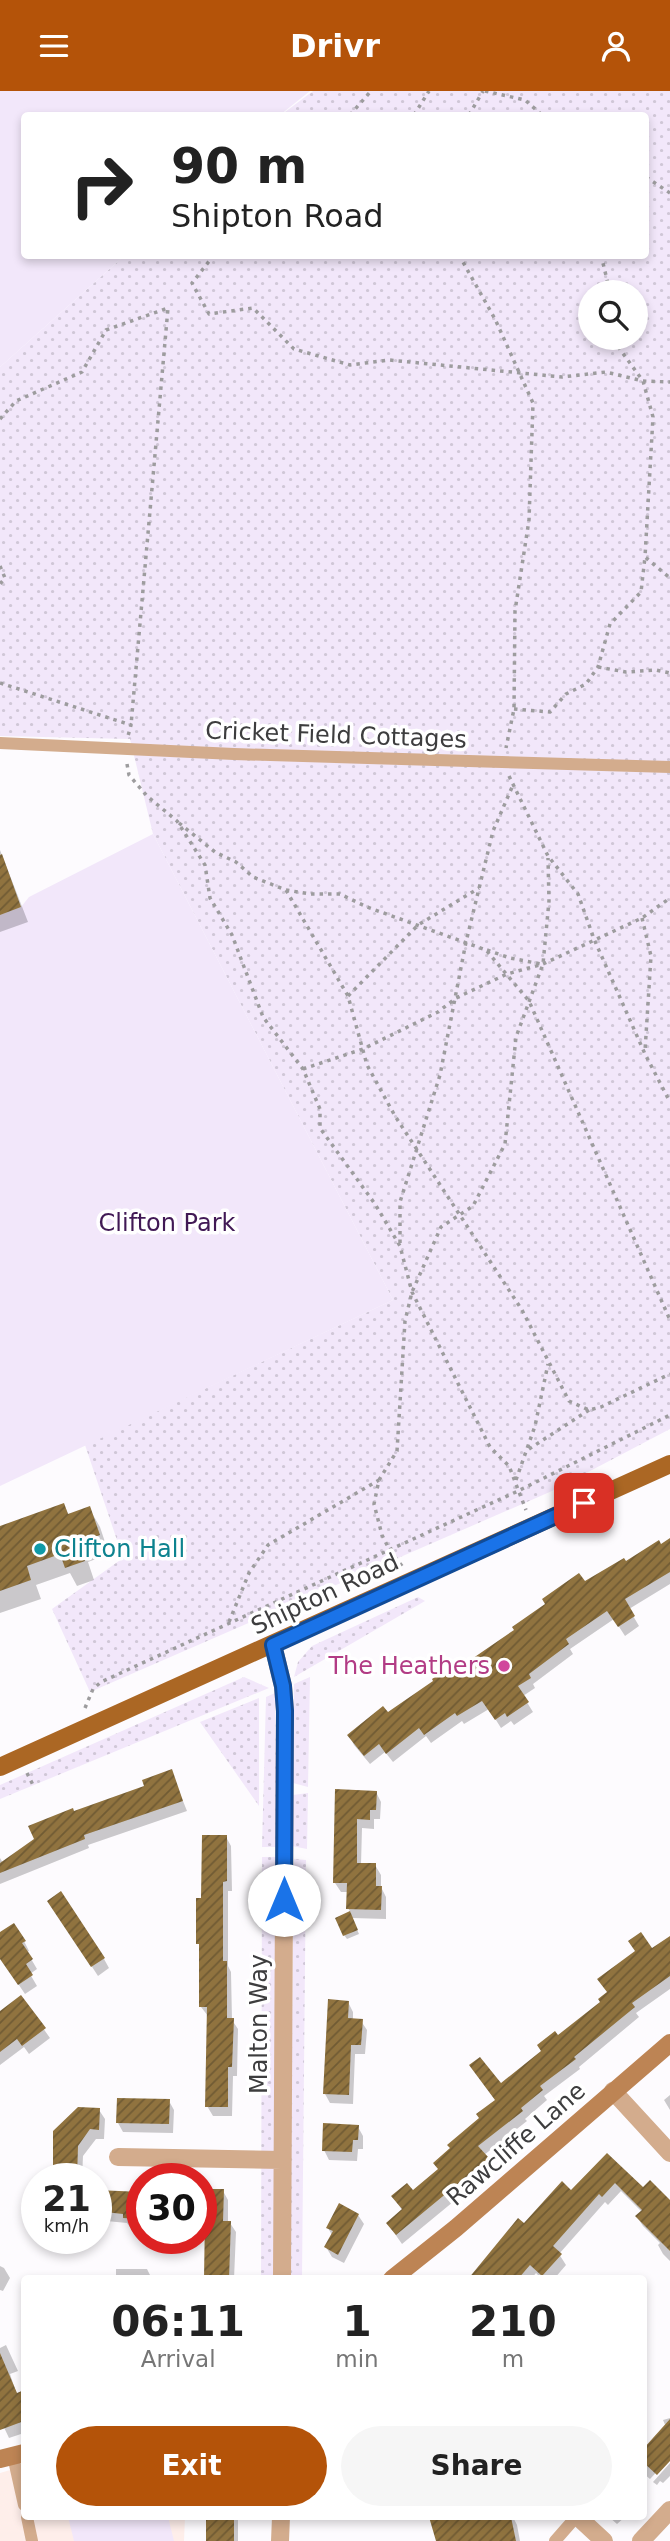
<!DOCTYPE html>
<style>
body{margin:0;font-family:"DejaVu Sans",sans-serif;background:#f6f6f6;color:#222;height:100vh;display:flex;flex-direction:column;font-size:26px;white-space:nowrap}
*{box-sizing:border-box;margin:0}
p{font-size:23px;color:#767676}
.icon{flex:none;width:38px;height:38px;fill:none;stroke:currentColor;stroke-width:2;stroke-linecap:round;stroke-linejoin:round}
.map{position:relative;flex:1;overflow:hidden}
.side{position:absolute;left:21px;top:2184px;width:626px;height:245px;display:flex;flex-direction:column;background:#fff;border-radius:7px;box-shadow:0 4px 10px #0003}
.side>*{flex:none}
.hud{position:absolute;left:21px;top:21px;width:628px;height:147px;border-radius:7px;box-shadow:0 4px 10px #0003;background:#fff;color:#222;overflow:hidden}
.fabs{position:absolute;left:578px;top:189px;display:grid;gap:14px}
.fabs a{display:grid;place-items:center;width:70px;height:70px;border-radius:50%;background:#fff;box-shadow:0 4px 10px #0003;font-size:35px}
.speed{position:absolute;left:21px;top:2072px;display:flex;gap:14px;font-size:35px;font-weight:700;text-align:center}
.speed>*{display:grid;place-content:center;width:91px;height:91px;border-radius:50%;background:#fff;box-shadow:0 4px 10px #0003;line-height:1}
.speed small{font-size:18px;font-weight:400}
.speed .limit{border:10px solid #d22;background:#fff;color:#111}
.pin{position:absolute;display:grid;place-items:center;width:60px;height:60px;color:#fff;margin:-30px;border-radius:14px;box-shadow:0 4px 10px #0006}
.me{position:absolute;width:77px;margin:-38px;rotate:0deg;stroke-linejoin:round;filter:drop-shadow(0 0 5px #0008)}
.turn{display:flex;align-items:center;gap:24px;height:147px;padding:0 35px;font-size:32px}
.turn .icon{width:91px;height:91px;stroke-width:2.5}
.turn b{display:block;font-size:49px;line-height:60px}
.eta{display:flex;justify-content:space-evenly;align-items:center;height:119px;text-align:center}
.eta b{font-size:42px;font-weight:600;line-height:49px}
.button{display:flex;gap:14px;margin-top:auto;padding:14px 35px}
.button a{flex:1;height:80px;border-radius:42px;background:#b45309;color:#fff;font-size:28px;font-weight:600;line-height:80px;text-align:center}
.button a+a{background:#f6f6f6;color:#222}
header{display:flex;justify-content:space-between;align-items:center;height:91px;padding:0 35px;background:#b45309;color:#fff;font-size:32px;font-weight:600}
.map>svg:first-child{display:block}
.education{fill:#feeeea}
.grass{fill:url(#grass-dots);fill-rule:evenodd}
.park{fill:#f2e7fa}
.shadow{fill:#0003}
.building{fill:url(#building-hatch)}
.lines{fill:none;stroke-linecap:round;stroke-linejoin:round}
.path{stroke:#9d9c9e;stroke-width:3.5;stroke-dasharray:3.5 5;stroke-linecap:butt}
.lane{stroke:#d3ac8d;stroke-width:12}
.street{stroke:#d3ac8d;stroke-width:18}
.secondary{stroke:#bd8454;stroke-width:18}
.primary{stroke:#ab6724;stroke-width:18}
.route-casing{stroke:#114b97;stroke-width:18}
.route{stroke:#1a73e8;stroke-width:12}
.culture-dot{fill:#0f9aa8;stroke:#fff;stroke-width:2.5}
.hotel-dot{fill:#d1479c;stroke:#fff;stroke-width:2.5}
.labels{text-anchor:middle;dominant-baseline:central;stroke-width:7;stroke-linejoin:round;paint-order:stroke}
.street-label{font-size:24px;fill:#3d3d3e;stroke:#fff}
.park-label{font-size:24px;fill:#411955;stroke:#fff}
.culture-label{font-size:24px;fill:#0d838f;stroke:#fff;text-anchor:start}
.hotel-label{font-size:24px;fill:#b23c85;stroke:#fff;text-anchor:end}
</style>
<header><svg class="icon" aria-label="menu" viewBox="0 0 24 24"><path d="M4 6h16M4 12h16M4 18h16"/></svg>Drivr<svg class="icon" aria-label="person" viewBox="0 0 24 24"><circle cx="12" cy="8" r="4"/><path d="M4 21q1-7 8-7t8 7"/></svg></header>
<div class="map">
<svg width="670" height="2450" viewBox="0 0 670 2450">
<defs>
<pattern id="grass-dots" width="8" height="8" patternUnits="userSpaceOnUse" patternTransform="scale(1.75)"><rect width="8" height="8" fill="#f2e7fa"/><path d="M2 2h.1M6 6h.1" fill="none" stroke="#d0c7d7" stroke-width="1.8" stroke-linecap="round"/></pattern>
<pattern id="building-hatch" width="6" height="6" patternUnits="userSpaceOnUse" patternTransform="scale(1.75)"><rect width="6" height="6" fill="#90733f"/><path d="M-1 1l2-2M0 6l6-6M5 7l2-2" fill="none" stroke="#705b34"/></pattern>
</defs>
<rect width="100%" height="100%" fill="#fdfbfe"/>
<path class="education" d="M24,2375V2426H185L184,2450H0V2382Z"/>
<path class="grass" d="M313,0H670V1338L552,1400L90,1601L52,1518L123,1467L85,1354L393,1209L153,743L130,648L0,645V276L124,165L646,164V24H281ZM590,201H635V247H590Z
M418,1506L425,1510L294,1586L298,1571L312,1555Z
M244,1586L269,1597L0,1708V1694Z
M310,1586L308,1696L293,1692L294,1593Z
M275,1602L277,1756H262L266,1606Z
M259,1607V1715L200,1631Z
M308,1702L307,1758L292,1755L293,1704Z
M262,1766H276L275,2187L261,2188Z
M294,1768L306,1769L302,2187L289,2188Z"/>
<path class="park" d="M0,0H310L280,24H24V164L124,165L0,276Z
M153,743L393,1209L0,1395V824L21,816L29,806Z
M68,2426H168L174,2450H74Z"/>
<path class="shadow" d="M0,759L28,831L0,841Z
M64,1414L69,1424L89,1417L100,1436L109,1463L88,1471L94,1489L77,1495L70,1482L36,1494L41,1508L0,1522V1437Z
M670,1449V1493L629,1518L639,1535L625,1545L614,1528L570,1558L573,1563L533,1593L535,1597L523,1605L533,1621L514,1634L511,1630L501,1637L489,1618L464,1633L462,1630L431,1652L426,1645L393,1671L385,1661L370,1673L354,1654L349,1644L388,1624L463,1576L584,1493Z
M171,1680L187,1720L88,1754L89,1757L0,1793V1767L3,1772L74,1722L146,1696Z
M337,1700L376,1701L381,1711L380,1728H374V1738L362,1737L361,1774H375L381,1784V1796L386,1806V1828L352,1827L359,1843L347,1848L344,1844L351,1822L348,1817V1801H341L335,1792Z
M226,1746L231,1755L232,1800H228V1875L231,1881L232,1929L238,1938L237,1985H233L232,2025H213L207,2015L208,1925L201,1916L202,1809Z
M55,1819L104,1868L109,1877L98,1885Z
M0,1843L24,1850L29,1860L27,1861L37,1878L30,1883L37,1895L25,1903L0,1866Z
M670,1847V1898L636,1922L639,1926L579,1976L580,1978L544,2005L547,2009L525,2028L527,2030L484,2064L493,2078L402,2153L388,2133L403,2120L393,2106L413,2102L439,2079L496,2010L471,1975L501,1995L602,1912L652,1859Z
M21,1906L50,1947L29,1963L24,1956L0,1974V1922Z
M348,1911L353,1921V1929L361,1930L367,1939L365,1963H355L353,2013L330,2012L325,2003Z
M670,2004V2019L664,2009Z
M169,2010L174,2019L173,2042L123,2041L118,2032Z
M99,2019L105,2028L104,2048H96L83,2065L82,2088H54Z
M358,2036L363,2045V2058H358L357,2070L329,2069L324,2059Z
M607,2064L643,2098L670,2112V2170L663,2163L658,2154L660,2152L643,2135L637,2126L642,2121L621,2100L608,2114L605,2111L559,2163L566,2174L554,2188H542L536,2182L531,2188H470L525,2135L572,2101Z
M96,2096L100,2097L103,2101L142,2103V2136H130L127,2132L96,2129Z
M223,2100L228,2109V2131L230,2132L236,2141L234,2188H206L207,2133H201V2110H209Z
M358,2124L364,2133L344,2172L332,2166L326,2156L332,2144L328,2137Z
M0,2175L4,2177L10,2187L3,2200L0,2199Z
M116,2178H147L152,2188H116Z
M6,2254L18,2280L10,2283L17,2304L22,2302L24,2306V2342L9,2347L0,2328V2257Z
M670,2327V2367L650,2388L644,2383V2359L666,2336L663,2329Z
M670,2372V2385L663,2392L660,2390L657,2394L653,2391Z
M208,2426H238V2450H208Z
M431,2426H513L517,2434L520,2450H438Z
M609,2426H625L617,2433Z"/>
<path class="building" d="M2,763L21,816L0,824V764Z
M64,1412L68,1423L90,1415L100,1444L78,1452L85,1470L65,1477L60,1463L27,1475L31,1489L0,1500V1435Z
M670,1447V1481L625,1508L635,1525L618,1536L607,1520L566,1548L569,1553L529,1583L531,1587L518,1595L529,1611L507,1626L505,1622L495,1629L482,1610L457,1625L455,1622L424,1644L419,1637L386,1663L379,1653L364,1665L347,1644L383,1615L388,1621L433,1590L432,1588L460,1570L463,1574L514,1539L512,1536L545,1513L542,1508L579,1482L585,1490L624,1467L626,1470L659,1449L661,1453Z
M172,1678L183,1710L84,1744L85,1748L0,1782V1772L34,1748L28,1735L73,1717L74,1720L144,1695L142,1689Z
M335,1698L377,1700L376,1719H370V1729L357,1728V1772H376V1795H382L381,1819L346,1818L347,1792H333Z
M202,1744H227V1790L223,1791V1870H227V1927H234L232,1976H228V2016H205L207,1916H199V1853H196V1807H201Z
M61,1800L105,1867L91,1876L47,1810Z
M350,1820L358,1839L343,1845L335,1827Z
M14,1832L26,1850L22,1852L33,1868L26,1873L33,1884L18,1894L0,1868V1841Z
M641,1841L652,1857L670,1845V1885L632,1912L635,1916L574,1966L576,1968L540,1995L543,1999L521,2017L523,2020L478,2055L489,2067L396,2144L386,2132L402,2118L391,2105L407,2092L413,2099L438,2078L433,2072L450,2057L447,2054L479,2027L476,2023L495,2009L469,1974L480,1966L501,1992L541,1960L537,1954L555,1940L558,1944L600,1911L598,1908L607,1901L597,1888L635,1860L628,1850Z
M21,1904L46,1937L22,1955L17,1948L0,1961V1920Z
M328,1908L349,1910L348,1927L363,1928L361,1954H351L349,2004L323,2003Z
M117,2007L170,2008L169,2033L116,2032Z
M78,2016L100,2017L99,2039L90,2038L78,2055L77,2088H53V2040Z
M323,2032L359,2034L358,2049H353L352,2061L322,2060Z
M607,2062L643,2096L650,2089L670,2109V2160L635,2125L642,2119L615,2092L602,2106L599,2103L553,2155L562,2163L542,2185L530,2174L518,2188H468L518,2127L524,2132L562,2090L571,2099Z
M207,2098H224L223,2130H231L229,2188H204L205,2124H201V2108H207Z
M96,2099L142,2101V2128L123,2127V2123L96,2120Z
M339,2112L359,2123L338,2164L324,2156L333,2140L326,2137Z
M0,2262L17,2302L24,2299V2330L0,2339Z
M670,2328V2370L657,2384L644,2372V2357Z
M206,2426H234V2450H206Z
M429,2426H511L516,2450H436Z"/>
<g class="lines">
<path class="path" d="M485,0L525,9L542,24
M350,24L371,0
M414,24L429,0
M469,24L483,0
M646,86L670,102
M214,164L192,192L209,223L253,217L294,258L350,274L389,269L562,286L606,281L643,290L670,291
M459,164L495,228L533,312L529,429L515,520L514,618L506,657
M601,164L610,201
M618,247L619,257L643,290L653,326L645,466L670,487
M0,328L16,310L82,281L106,239L168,217L131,634
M0,475L5,487L0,493
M598,576L626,581L656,579L670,582
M0,592L131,634L128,645
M514,618L550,621L566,603L586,593L598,576L610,533L641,501L645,466
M127,673L129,684L147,705L177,730L205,774L210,807L232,844L263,926L303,978L320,1018V1037L375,1113L400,1155L412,1201L490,1356L509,1375L526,1419
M509,685L548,765L578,803L594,848L645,963L670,1011
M179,732L215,761L236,771L253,786L286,799L310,803H340L367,816L486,859L529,910L670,1229
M286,799L348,905L367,974L395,1025L522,1219L569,1310L589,1319L601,1316L670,1283
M642,827L651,865L645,960
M487,859L510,867L541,873
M348,905L418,834L479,797
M303,978L363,958L438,921L456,907L507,883L543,873L642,827L670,807
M400,1152V1111L440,984L466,851L493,740L513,694
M529,1358L589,1319
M516,1389L535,1335L548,1273
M402,1475L389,1458L382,1444L374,1413L379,1389L397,1360L405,1230L412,1201L441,1136L473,1115L505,1053L516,946L543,873L549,810L548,767
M229,1531L249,1482L268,1454L379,1389
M85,1617L93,1598L101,1591L518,1400L670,1324
M27,1682L34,1696"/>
<path class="lane" d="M0,652L234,663L670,676
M13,2365L24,2414
M27,2426L32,2450
M555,2450L576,2426"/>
<path class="street" d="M273,1554L283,1595L285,1620L282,2188
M613,2000L670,2062
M118,2066L282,2069
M578,2426L604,2450
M280,2450L281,2426
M641,2450L670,2419"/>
<path class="secondary" d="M392,2188L456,2137L670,1952
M0,2368L24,2362"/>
<path class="primary" d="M0,1676L670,1373"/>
</g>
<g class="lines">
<g class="route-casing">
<path id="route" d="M284,1809L285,1620L283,1595L273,1554L584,1412"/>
</g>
<use href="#route" class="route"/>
</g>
<circle class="culture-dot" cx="40" cy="1458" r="7"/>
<circle class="hotel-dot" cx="504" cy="1575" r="7"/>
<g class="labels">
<g class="street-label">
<text transform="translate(336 644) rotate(2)">Cricket Field Cottages</text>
<text transform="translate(325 1503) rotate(-25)">Shipton Road</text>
<text transform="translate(259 1933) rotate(-90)">Malton Way</text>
<text transform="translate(516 2053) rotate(-41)">Rawcliffe Lane</text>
</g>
<g class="park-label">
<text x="167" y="1132">Clifton Park</text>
</g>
<g class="culture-label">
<text x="54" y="1458">Clifton Hall</text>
</g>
<g class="hotel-label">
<text x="490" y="1575">The Heathers</text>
</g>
</g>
</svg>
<div class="fabs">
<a><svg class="icon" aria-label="search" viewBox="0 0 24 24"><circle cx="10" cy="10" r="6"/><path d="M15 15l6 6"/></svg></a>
</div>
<div class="speed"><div>21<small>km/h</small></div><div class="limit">30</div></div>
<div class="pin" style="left:584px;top:1412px;background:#d93025"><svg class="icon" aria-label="arrive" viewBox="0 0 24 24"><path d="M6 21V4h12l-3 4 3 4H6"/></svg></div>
<svg class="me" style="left:284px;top:1809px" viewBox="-20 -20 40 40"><circle r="19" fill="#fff"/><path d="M0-13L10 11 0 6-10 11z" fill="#1a73e8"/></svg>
<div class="hud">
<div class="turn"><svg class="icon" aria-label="right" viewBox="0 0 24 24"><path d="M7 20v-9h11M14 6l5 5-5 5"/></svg><div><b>90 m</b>Shipton Road</div></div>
</div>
<section class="side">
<div class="eta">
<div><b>06:11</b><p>Arrival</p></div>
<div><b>1</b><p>min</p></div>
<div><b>210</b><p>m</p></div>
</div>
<div class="button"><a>Exit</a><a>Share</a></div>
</section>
</div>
